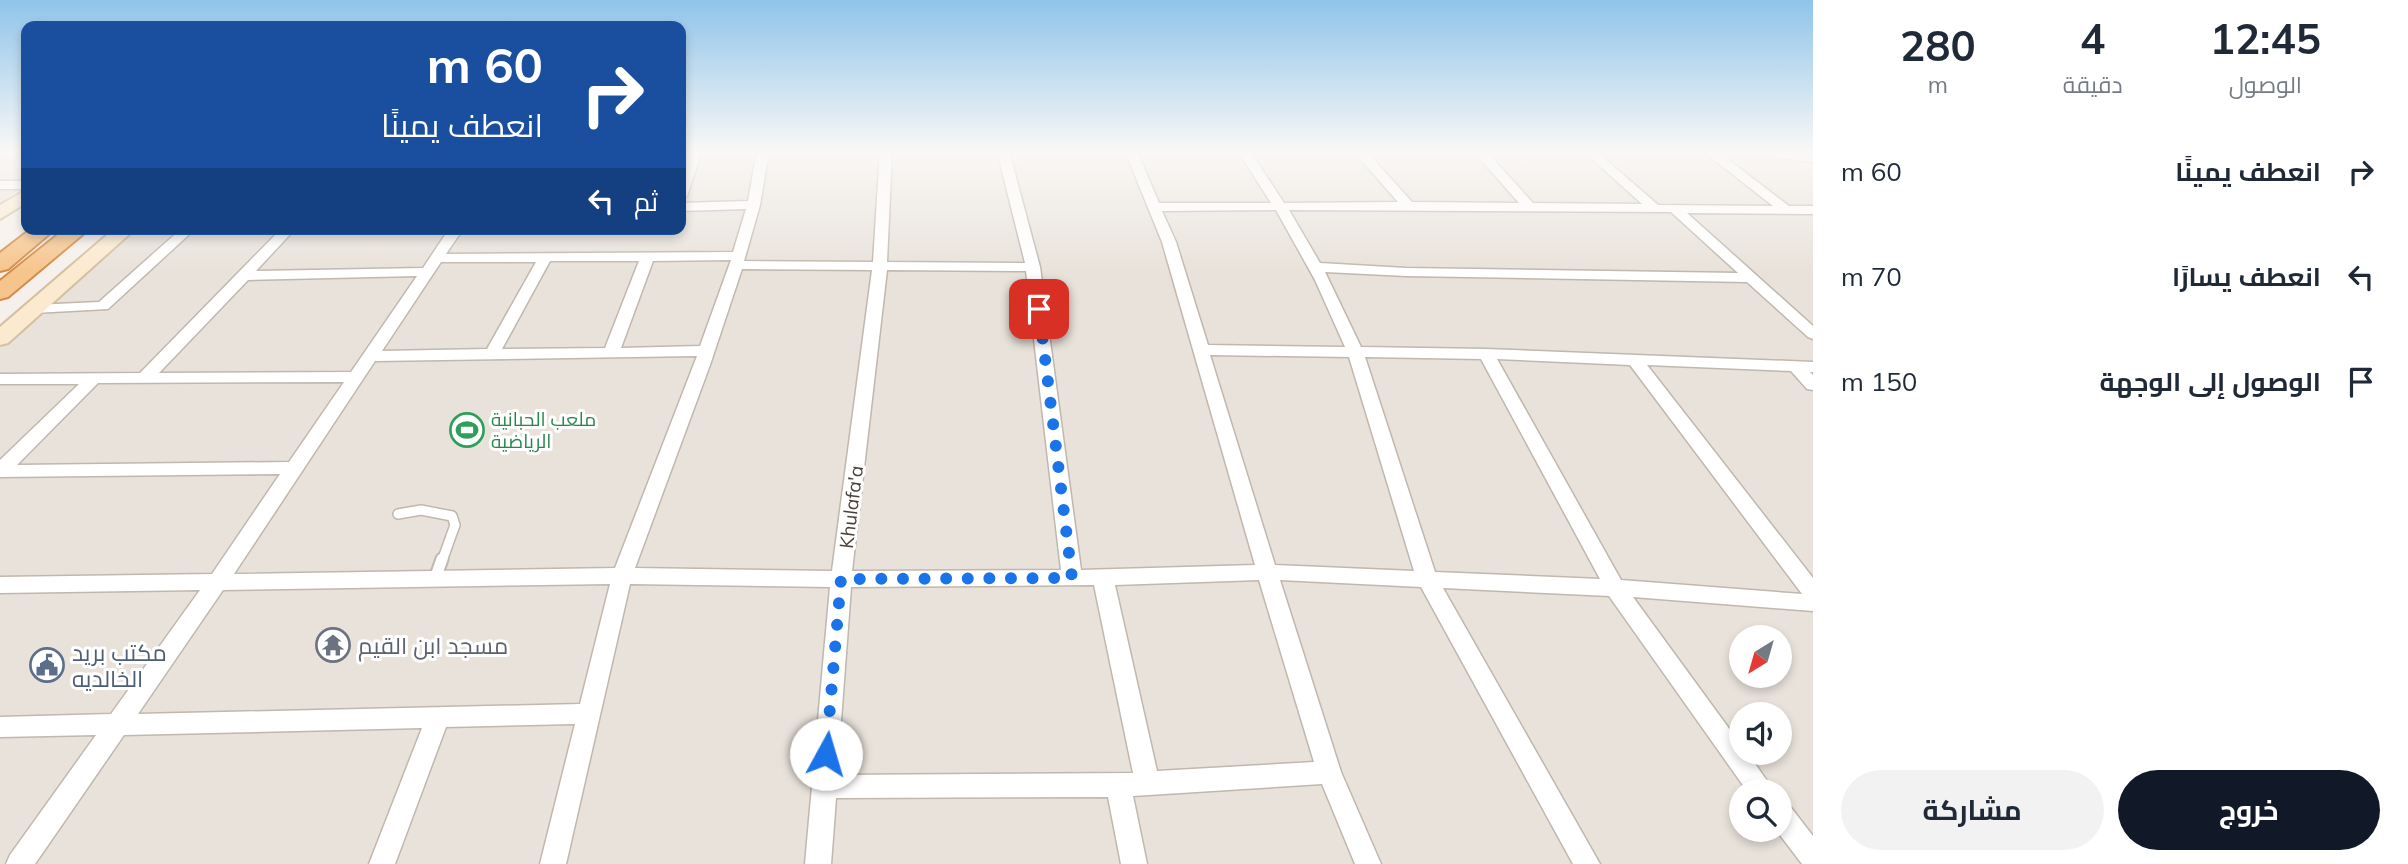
<!DOCTYPE html>
<html lang="ar">
<meta charset="utf-8">
<style>
body{margin:0;font-family:Mulish,Cairo,sans-serif;background:#f2f2f3;color:#1f2937;direction:rtl;height:100vh;display:flex;flex-direction:column;font-size:26px;white-space:nowrap}
*{box-sizing:border-box;margin:0}
p{font-size:23px;color:#747a83}
.icon{flex:none;width:38px;height:38px;fill:none;stroke:currentColor;stroke-width:2;stroke-linecap:round;stroke-linejoin:round}
.map{position:relative;flex:1;overflow:hidden;direction:ltr}
.drawer{display:flex;flex-direction:column;background:#fff;width:595px}
.drawer>*{flex:none}
.banner{position:absolute;left:21px;top:21px;width:665px;height:214px;border-radius:14px;box-shadow:0 4px 10px #0003;direction:rtl;background:#1a4fa0;color:#fff;overflow:hidden}
.needle{width:46px;rotate:217deg}
.buttons{position:absolute;left:1729px;top:625px;display:grid;gap:14px}
.buttons a{display:grid;place-items:center;width:63px;height:63px;border-radius:50%;background:#fff;box-shadow:0 4px 10px #0003;font-size:35px}
.pin{position:absolute;display:grid;place-items:center;width:60px;height:60px;color:#fff;margin:-30px;border-radius:14px;box-shadow:0 4px 10px #0006}
.me{position:absolute;width:77px;margin:-38px;rotate:6deg;stroke-linejoin:round;filter:drop-shadow(0 0 5px #0008)}
.turn{display:flex;align-items:center;gap:24px;height:147px;padding:0 28px;font-size:32px}
.turn .icon{width:91px;height:91px;stroke-width:2.5}
.turn b{display:block;font-size:49px;line-height:60px}
.then{display:flex;align-items:center;height:66px;padding:0 28px;background:#0003;gap:14px;font-size:26px}
.eta{display:flex;justify-content:space-evenly;align-items:center;height:119px;text-align:center}
.eta b{font-size:42px;font-weight:700;line-height:49px}
.button{display:flex;gap:14px;margin-top:auto;padding:14px 28px}
.button a{flex:1;height:80px;border-radius:42px;background:#111827;color:#fff;font-size:28px;font-weight:700;line-height:80px;text-align:center}
.button a+a{background:#f2f2f3;color:#1f2937}
ul{padding:0;list-style:none}
li{display:flex;align-items:center;gap:21px;height:105px;padding:0 28px}
li div{flex:1}
li b{display:block;font-size:26px}
li em{font-style:normal}
main{display:flex;flex:1;min-height:0}
.map>svg:first-child{display:block}
.residential{fill:#e8e2da;fill-rule:evenodd}
.lines{fill:none;stroke-linecap:round;stroke-linejoin:round}
.service-far1-casing{stroke:#c0b7ae;stroke-width:12}
.service-casing{stroke:#c0b7ae;stroke-width:15}
.minor-casing{stroke:#c0b7ae;stroke-width:3}
.secondary-casing{stroke:#d4bfa0;stroke-width:4}
.trunk-casing{stroke:#d48b47;stroke-width:4}
.service-far1{stroke:#fff;stroke-width:9}
.service{stroke:#fff;stroke-width:11}
.minor{fill:#fff;fill-rule:evenodd}
.secondary{fill:#fbeacf;fill-rule:evenodd}
.trunk{fill:#f6c58c;fill-rule:evenodd}
.route{stroke:#1a73e8;stroke-width:12;stroke-dasharray:0 21.6}
.labels{text-anchor:middle;dominant-baseline:central;stroke-width:6;stroke-linejoin:round;paint-order:stroke}
.leisure-label{font-size:19px;fill:#27864d;stroke:#fff;text-anchor:start}
.street-label{font-size:19px;fill:#494039;stroke:#fff}
.near-worship-label{font-size:23px;fill:#5b616d;stroke:#fff;text-anchor:start}
.near-service-label{font-size:23px;fill:#4e5e75;stroke:#fff;text-anchor:start}
</style>
<main>
<section class="drawer">
<div class="eta">
<div><b>12:45</b><p>الوصول</p></div>
<div><b>4</b><p>دقيقة</p></div>
<div><b>280</b><p>m</p></div>
</div>
<ul>
<li><svg class="icon" aria-label="right" viewBox="0 0 24 24"><path d="M7 20v-9h11M14 6l5 5-5 5"/></svg><div><b>انعطف يمينًا</b></div><em>60 m</em></li>
<li><svg class="icon" aria-label="left" viewBox="0 0 24 24"><path d="M17 20v-9H6M10 6l-5 5 5 5"/></svg><div><b>انعطف يسارًا</b></div><em>70 m</em></li>
<li><svg class="icon" aria-label="arrive" viewBox="0 0 24 24"><path d="M6 21V4h12l-3 4 3 4H6"/></svg><div><b>الوصول إلى الوجهة</b></div><em>150 m</em></li>
</ul>
<div class="button"><a>خروج</a><a>مشاركة</a></div>
</section>
<div class="map">
<svg width="1813" height="864" viewBox="0 0 1813 864">
<rect width="100%" height="100%" fill="#f5f0eb"/>
<path class="residential" d="M0,151H26V184L0,203Z
M681,151H1813V864H0V338L125,229H681ZM1741,637H1780V676H1741ZM1741,714H1780V752H1741ZM1741,791H1780V830H1741Z"/>
<g class="lines">
<g class="service-far1-casing">
<path id="service-far1" d="M398,514L421,510L452,516L455,525L442,561"/>
</g>
<g class="service-casing">
<path id="service" d="M435,579L442,559"/>
</g>
<g class="minor-casing">
<path id="minor" d="M690,151H702L687,196L681,200V178Z
M757,151H769L760,205L744,261L873,262L880,151H892L887,262L1025,263L997,151H1009L1040,267L1081,570L1255,565L1162,242L1125,151H1137L1159,203H1271L1238,151H1250L1284,203L1398,202L1353,151H1366L1412,202L1519,203L1473,151H1486L1533,203L1642,204L1583,151H1596L1658,205L1773,206L1703,151H1717L1789,206H1813V214L1687,213L1813,326V339L1808,337L1747,282L1406,276L1325,272L1361,347L1486,349L1813,362V372H1810L1813,375V390L1807,389L1791,371L1647,365L1813,578V611L1633,597L1741,745V752H1747L1774,791H1747L1609,596L1443,588L1600,864H1573L1421,587L1280,580L1341,772L1381,864H1355L1322,784L1133,796L1147,864H1121L1108,797L836,798L831,864H805L830,587L630,584L566,864H540L575,724L446,727L395,864H369L422,728L124,735L35,864H6L10,855L96,735L0,737V717L111,714L200,590L0,593V577L212,574L280,474L0,477V460L79,384H0V374L140,373L281,229H295L256,271L423,268L449,229H463L446,254L733,252L746,209L681,211V203L748,201ZM1276,210L1315,280L1345,347L1208,345L1176,242L1162,211ZM1289,210L1671,212L1738,273L1406,268L1320,263ZM731,260L700,346L621,348L653,261ZM550,261H639L605,348L502,349ZM441,262H536L487,349L382,351ZM742,269L872,270L832,571L635,568L710,365ZM887,270L1026,271L1061,570L852,571ZM417,276L351,372L159,373L248,280ZM1210,355L1349,357L1414,571L1275,565ZM697,356L615,568L234,574L375,361ZM1365,357L1481,359L1600,579L1435,572ZM1497,359L1630,365L1802,594L1621,580ZM344,382L289,462L17,465L98,383ZM1259,580L1314,762L1157,771L1115,585ZM610,584L580,704L138,714L223,590ZM1094,585L1133,773L837,775L851,587Z
M1751,151L1813,154V162L1757,155Z
M0,181H26V189H0Z
M181,229H195L108,309L34,313L27,309L34,305L99,302Z
M1780,802L1789,805L1813,836V864H1802L1776,830H1780Z"/>
</g>
<g class="secondary-casing">
<path id="secondary" d="M26,190V203L0,219V205Z
M114,229H135L8,343L0,345V327Z"/>
</g>
<g class="trunk-casing">
<path id="trunk" d="M31,229H55L8,269L0,271V253Z
M65,229H89L8,297L0,299V281Z"/>
</g>
<use href="#service-far1" class="service-far1"/>
<use href="#service" class="service"/>
<use href="#minor" class="minor"/>
<use href="#secondary" class="secondary"/>
<use href="#trunk" class="trunk"/>
</g>
<linearGradient id="sky" x2="0" y2="1"><stop stop-color="#90c4ea"/><stop offset="0.56" stop-color="#faf8f6"/><stop offset="1" stop-color="#faf8f6" stop-opacity="0"/></linearGradient>
<rect width="1813" height="272" fill="url(#sky)"/>
<g class="lines">
<path class="route" d="M826,754L841,579L1072,578L1039,309"/>
</g>
<defs>
<g id="stadium-ring" transform="scale(1.75)"><circle r="9.5" fill="#fff" stroke="#2e9e5b" stroke-width="1.5"/><path d="M0-5a6.5 5 0 1 0 0 10a6.5 5 0 1 0 0-10ZM-3.5-1.8h7v3.6h-7Z" fill="#2e9e5b"/></g>
<g id="temple-ring" transform="scale(1.75)"><circle r="9.5" fill="#fff" stroke="#6b7280" stroke-width="1.5"/><path d="M0-6L5-2H3V0L6.5 2.5H4V6H1.5V3h-3V6H-4V2.5H-6.5L-3 0V-2H-5Z" fill="#6b7280"/></g>
<g id="civic-ring" transform="scale(1.75)"><circle r="9.5" fill="#fff" stroke="#5c6f8a" stroke-width="1.5"/><path d="M-.6-6.5H3V-4.5H.6V-3L4-1V1h2V6H-6V1h2V-1L-.6-3ZM-1.2 2.5V6h2.4V2.5Z" fill="#5c6f8a"/></g>
</defs>
<g fill-rule="evenodd">
<use href="#stadium-ring" x="467" y="430"/>
<use href="#temple-ring" x="333" y="645"/>
<use href="#civic-ring" x="47" y="665"/>
</g>
<g class="labels">
<g class="leisure-label">
<text x="491" y="419">ملعب الحبانية<tspan x="491" dy="22">الرياضية</tspan></text>
</g>
<g class="street-label">
<text transform="translate(851 507) rotate(-83)">Khulafa'a</text>
</g>
<g class="near-worship-label">
<text x="358" y="645">مسجد ابن القيم</text>
</g>
<g class="near-service-label">
<text x="72" y="652">مكتب بريد<tspan x="72" dy="26">الخالديه</tspan></text>
</g>
</g>
</svg>
<div class="buttons">
<a><svg class="needle" viewBox="-14 -14 28 28"><path d="M0-13l5 13h-10z" fill="#e53935"/><path d="M0 13l5-13h-10z" fill="#747a83"/></svg></a>
<a><svg class="icon" aria-label="sound" viewBox="0 0 24 24"><path d="M4 9h4l5-4v14l-5-4H4zM17 9q2 3 0 6"/></svg></a>
<a><svg class="icon" aria-label="search" viewBox="0 0 24 24"><circle cx="10" cy="10" r="6"/><path d="M15 15l6 6"/></svg></a>
</div>
<div class="pin" style="left:1039px;top:309px;background:#d93025"><svg class="icon" aria-label="arrive" viewBox="0 0 24 24"><path d="M6 21V4h12l-3 4 3 4H6"/></svg></div>
<svg class="me" style="left:826px;top:754px" viewBox="-20 -20 40 40"><circle r="19" fill="#fff"/><path d="M0-13L10 11 0 6-10 11z" fill="#1a73e8"/></svg>
<div class="banner">
<div class="turn"><svg class="icon" aria-label="right" viewBox="0 0 24 24"><path d="M7 20v-9h11M14 6l5 5-5 5"/></svg><div><b>60 m</b>انعطف يمينًا</div></div>
<div class="then">ثم<svg class="icon" aria-label="left" viewBox="0 0 24 24"><path d="M17 20v-9H6M10 6l-5 5 5 5"/></svg></div>
</div>
</div>
</main>
